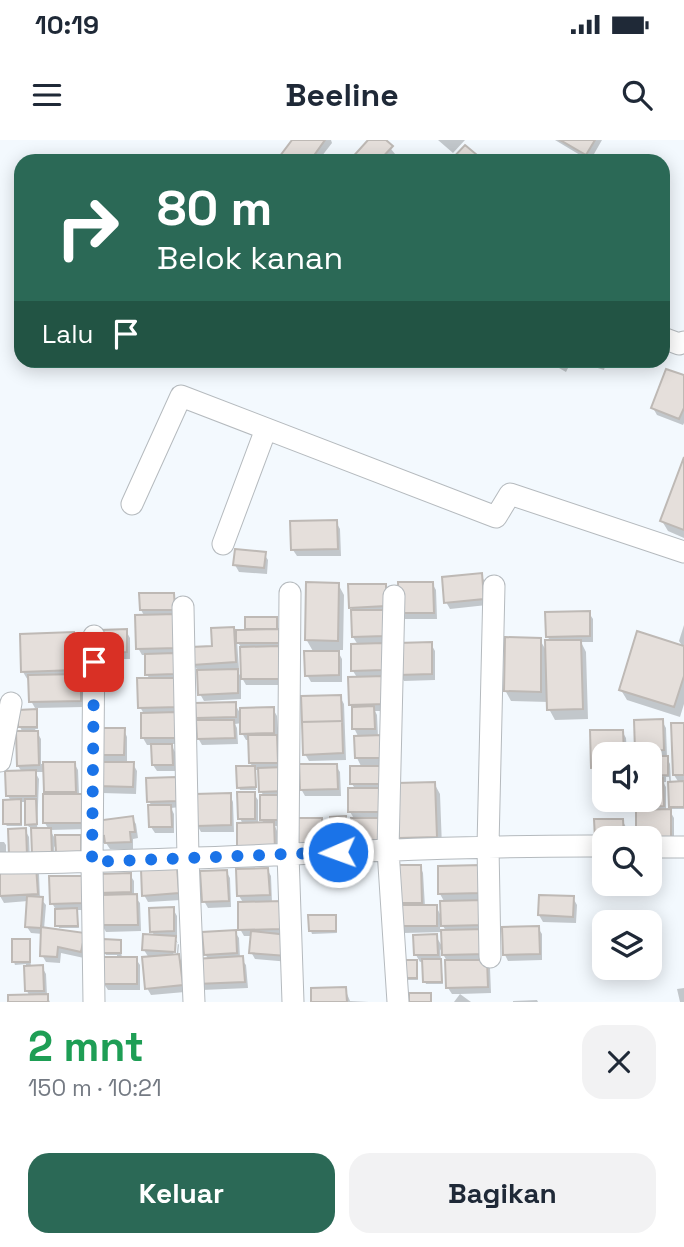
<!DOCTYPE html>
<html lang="id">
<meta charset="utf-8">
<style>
body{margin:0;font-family:"Space Grotesk",sans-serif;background:#f2f2f3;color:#1f2937;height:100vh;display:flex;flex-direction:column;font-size:26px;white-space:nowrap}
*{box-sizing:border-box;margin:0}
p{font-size:23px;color:#747a83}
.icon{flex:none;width:38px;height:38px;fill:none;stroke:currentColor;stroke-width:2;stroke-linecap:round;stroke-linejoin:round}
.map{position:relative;height:862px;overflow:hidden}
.sheet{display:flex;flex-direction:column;background:#fff;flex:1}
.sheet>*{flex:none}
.top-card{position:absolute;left:14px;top:14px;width:656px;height:214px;border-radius:21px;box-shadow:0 4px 18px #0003;background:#2b6956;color:#fff;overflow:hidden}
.fabs{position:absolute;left:592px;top:602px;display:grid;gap:14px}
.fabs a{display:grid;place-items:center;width:70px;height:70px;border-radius:14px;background:#fff;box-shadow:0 4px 18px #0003;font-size:35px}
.pin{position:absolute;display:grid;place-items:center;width:60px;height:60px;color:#fff;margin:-30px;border-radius:14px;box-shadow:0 4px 10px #0006}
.me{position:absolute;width:77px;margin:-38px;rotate:268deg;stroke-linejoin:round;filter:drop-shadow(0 0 5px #0008)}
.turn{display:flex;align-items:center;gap:24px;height:147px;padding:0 28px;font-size:32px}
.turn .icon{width:91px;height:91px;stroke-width:2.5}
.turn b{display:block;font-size:49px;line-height:60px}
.then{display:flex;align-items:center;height:66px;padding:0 28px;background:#0003;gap:14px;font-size:26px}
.round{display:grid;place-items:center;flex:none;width:74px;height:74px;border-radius:21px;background:#f2f2f3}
.head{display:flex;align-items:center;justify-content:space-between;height:119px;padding:0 28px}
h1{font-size:42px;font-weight:600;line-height:52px;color:#1e9e55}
.primary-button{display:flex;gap:14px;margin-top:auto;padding:14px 28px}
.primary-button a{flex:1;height:80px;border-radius:21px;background:#2b6956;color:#fff;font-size:28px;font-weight:600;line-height:80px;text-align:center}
.primary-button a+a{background:#f2f2f3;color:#1f2937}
.status{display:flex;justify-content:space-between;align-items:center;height:49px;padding:0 35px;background:#fff;direction:ltr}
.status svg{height:19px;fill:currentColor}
header{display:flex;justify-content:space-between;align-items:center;height:91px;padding:0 28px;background:#fff;font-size:32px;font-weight:600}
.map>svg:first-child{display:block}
.shadow{fill:#0003;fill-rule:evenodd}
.building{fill:#e5dfdb;stroke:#beb9b5;stroke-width:2}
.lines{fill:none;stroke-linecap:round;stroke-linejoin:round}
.minor-casing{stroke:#b5babe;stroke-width:23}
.minor{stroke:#fff;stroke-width:21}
.route{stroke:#1a73e8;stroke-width:12;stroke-dasharray:0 21.6}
</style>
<div class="status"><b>10:19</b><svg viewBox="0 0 49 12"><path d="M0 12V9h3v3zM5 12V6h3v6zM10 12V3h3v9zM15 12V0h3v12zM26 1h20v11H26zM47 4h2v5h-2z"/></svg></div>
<header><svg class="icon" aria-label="menu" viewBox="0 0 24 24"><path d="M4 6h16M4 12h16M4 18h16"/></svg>Beeline<svg class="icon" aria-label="search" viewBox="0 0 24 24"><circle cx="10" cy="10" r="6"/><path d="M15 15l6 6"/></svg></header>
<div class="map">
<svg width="684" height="862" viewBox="0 0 684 862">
<rect width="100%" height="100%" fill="#f3f9fe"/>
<path class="shadow" d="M294,0H331L332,3L318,21H285L282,16Z
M371,0H384L395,14L389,21H351Z
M438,0H465L453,13Z
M555,0H602L590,21Z
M405,14L413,21H399Z
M545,220H572L566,232Z
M583,220H607L604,230L585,224Z
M684,237V283L683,285L657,275L653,268Z
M684,322V398L668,391L662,381Z
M336,382L340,389L341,416H297L293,410Z
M264,414L268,420L267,434L239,432L235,425Z
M481,435L485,442L487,465L450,469L446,462Z
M432,443L436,450L437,479H405L401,473Z
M338,444L344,455L343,510H337L342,519V542H311L307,535L314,513L306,499Z
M385,446L388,452L387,503H380L386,512L388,571H375L377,575L378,597L387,624H379L385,634V678L355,680L350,672L356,650L352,644L362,628L357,618L359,598L354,588L353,569L351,565L358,539L353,531L358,505L353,497V471L351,467Z
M173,454L177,461L181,604H171L175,612L176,631H157L153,625V605H147L143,598L144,574L140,567L150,540L147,534L146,515H142L138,508L145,477L141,470Z
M589,473L593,479V502H581L586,512L588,579L555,580L549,569V562L511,561L505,550L540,500L547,512L551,502L547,496Z
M275,478L278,490L282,498V509H278L281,515L282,545H246L242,538V509L237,501L239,529H236L241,537V559L204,561L200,554L198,531L194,525L233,489L238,498L249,492L247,489Z
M684,485V564L680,577L627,560L621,550L683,507L679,501Z
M126,491L130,498V519H106L102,512Z
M73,493L79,504L84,567L35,568L31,561L29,542L23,532Z
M431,504L435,511V540L404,541L400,534Z
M340,557L344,564L346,620L309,621L305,614Z
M235,564L241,575L273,569L277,576L286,686H275L277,691L278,716L243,685L240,678L254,654L258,660V684H264L262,680L264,657L261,651L260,630H256V650H240L239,647L253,627L250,623V600H246L242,593V583L235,584L237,588L238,604L202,605L198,598L200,582L197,577Z
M36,571L38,589H35L41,599V624L74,623L78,630L79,655L87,689L50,690L57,702L80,696L82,714H59L54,706L55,720L34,714L33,687H29L27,684V662H21L22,686H7L5,684L11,661L8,656L22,632L18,626L23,593L20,587ZM35,632H45V652L48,656L45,683L49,690H37L39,639Z
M662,581L666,588L667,618L670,624L671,643H679L674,635L684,584V669H672L669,637H666V642H663L666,647V671H670L674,678V703L638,697L647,672L643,660H649V614H639L637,610Z
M124,590L127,597V624H133L137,631L136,654L102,653L97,615Z
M622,591L626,598L627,614H604V634H597L593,627Z
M336,626L340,632L341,656H305L301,649Z
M175,639L180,667L171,668L174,674V693H155L151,687L152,667L149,661Z
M434,643L440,654L442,707L406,708L400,698Z
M230,655L233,662L234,692H201L197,685Z
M132,678L136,684L138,698L133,699V709H110L106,703H102L99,696Z
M345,678L349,685V714L337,715Z
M321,680L325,686L326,712L303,713Z
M622,680L626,687L627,698H604Z
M25,690L29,697L30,721L15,722Z
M0,702H4L6,705V719H0Z
M173,724L180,736L181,760L148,762L144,755Z
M420,726L423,733L425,767L436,766L442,778L445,763L440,754L480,727L486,820L490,828L491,853L460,854L471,862H454L460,854H452L448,848L447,821L440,809L443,844H426L425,841L424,821L420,822L416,815L436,796L443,808V792L404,793L400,786L404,767L401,763ZM440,781L446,791H440Z
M35,727L39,734L40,758L46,765L44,789L84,794V818L61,813L60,823L46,822L42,815L43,794L31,793L27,787L28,761L4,763L0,756Z
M267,729L271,736L272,763L290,822L255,819L251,812L253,796H244L240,789L244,764L239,756Z
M226,731L230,738L231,767L208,768L204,761Z
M130,735L134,741V756L140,763L141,791L106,792L102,785L101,753Z
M82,737L86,770H76L79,788H59L56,770L52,763Z
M573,758L577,765L576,783L543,782L539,775Z
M173,769L177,776V798H175L179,805L178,816L182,822L185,852L151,855L147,848L149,818L144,810L155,797L152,791ZM174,802H178L176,821H173Z
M335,776L337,793L312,794L311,791Z
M538,788L542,794V820L508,821L505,815Z
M235,792L239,798L240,818L246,825L248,848L202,850L209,820L205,814Z
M29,800L31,827H42L46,834L47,856L50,862H9L30,857L27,851L26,824L15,825L14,822Z
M120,801L122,819H136L140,825V850H108L104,844L117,819V815H106L104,812Z
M416,822L418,840H405Z
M684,848V862H680L677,849Z
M345,849L350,861L369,862H313Z
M537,860L538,862H513V861Z"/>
<path class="building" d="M292,0H325L310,21H288L280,16Z
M368,0H386L393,6L379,21H349Z
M560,0H595L586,15Z
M465,5L477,15L471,21H450Z
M666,229L684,235V268L679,279L651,268Z
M684,317V390L660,381Z
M337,380L338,409L291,410L290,381Z
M235,409L266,412L264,428L233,425Z
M482,433L484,459L444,463L442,437Z
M306,442L339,443L338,501L305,500Z
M398,442H433L434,473H399Z
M348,444H386V466L349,468Z
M139,453H174L175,470H140Z
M351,470H384L385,496L352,497Z
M590,471V496L546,497L545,472Z
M177,474L178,508L136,509L135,475Z
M245,477H277V489H245Z
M234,487L236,522L192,525L191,507L212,506L211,488Z
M127,489V512L100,513V490Z
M279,489V503H236V490Z
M637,491L684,506V536L674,567L619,550Z
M74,492L76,530L21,532L20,494Z
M505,497L541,498V552L504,551Z
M545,500H581L583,569L547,570Z
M432,502V534L398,535L397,503Z
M383,503V530L351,531V504Z
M279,506V539H241L240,507Z
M304,511H339V535L305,536Z
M175,513V534L145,535V514Z
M238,529V553L198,555L197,530Z
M81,534V561L29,562L28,535Z
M385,536L386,564L349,565L348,537Z
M137,538H178L179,567L138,568Z
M341,555L342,581L302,582L301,556Z
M236,562V577L196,578L195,563Z
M374,566L375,589H352V567Z
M274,567V593L240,594V568Z
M37,569V587H18V570Z
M178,572V598H141V573Z
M663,579L664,610L635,611L634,580Z
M196,580H234L235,598L197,599Z
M342,581L343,613L303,615L302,582Z
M671,583H684V635H673Z
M96,588H125L124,615H96Z
M590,590H623L624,614H604V627L591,628Z
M16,591H38L39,625L17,626Z
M248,595H277L278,623H249Z
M383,595L384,618H355L354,596Z
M151,604H172L173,625H152Z
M649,616H668V635L649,636Z
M43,622H75L76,652H44Z
M97,622H134L133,647L97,646Z
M299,624H337L338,649L300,650Z
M236,626H255L256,647L237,648Z
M350,626H382V644H350Z
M285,627L286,651L259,652L258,628Z
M36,630V656H6L5,631Z
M176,637L177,661L147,662L146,638Z
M649,638H663L664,666L642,667V660H649Z
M684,641V667H669L668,642Z
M435,642L437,697L399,698L397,643Z
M348,648H382V672H348Z
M237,652H255V679H238Z
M231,653V685L196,686L195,654Z
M43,654H84V683H43Z
M260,655H282L283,680H260Z
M21,659V684H3V660Z
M25,659H36L37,684L25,685Z
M148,665H171L172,687H149Z
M671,669V697L636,698V670Z
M133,676L135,692H130L131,702L105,703L104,696L97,697L95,681Z
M346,676V708H331L330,677Z
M296,678H322L323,706H297Z
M351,678H383L384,706H352Z
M594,679H623L624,698L595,699Z
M274,682L275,710H237V683Z
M26,688L27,715H9L8,689Z
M31,688H51L52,714H32Z
M55,695H81V712H56Z
M398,725H421L422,763H399Z
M481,725L482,753L438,754V726Z
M36,726L38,754L0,756V728Z
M177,727L179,753L142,756L141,729Z
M268,728L270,755L237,756L236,729Z
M227,730L229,761L202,762L200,731Z
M131,733V752L99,753L98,734Z
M49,736H83L84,763L50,764Z
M137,754L138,785H100V755Z
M539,755L574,756L573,777L538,775Z
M27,756L43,757L41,788L25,787Z
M485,760L486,785L441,786L440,761Z
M282,761V789L238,790V762Z
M398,765H437V786H398Z
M174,767V791L150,792L149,768Z
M77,768L78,786H55V769Z
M308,775H336V791H309Z
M539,786L540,814L503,815L502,787Z
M41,787L85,793L81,812L58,807L57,817L40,816Z
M486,789L487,814L442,815L441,790Z
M236,790L237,813L204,815L202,792Z
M251,791L288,795L287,816L249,813Z
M143,794L176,796L175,812L142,810Z
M437,794L438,815H414L413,795Z
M12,799H30V822H12Z
M103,799L121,800V813H102Z
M179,814L183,845L145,849L142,817Z
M243,816L245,842L196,844L194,819Z
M102,817H137V844H102Z
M422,819H441L442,842H423Z
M401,820H417V838H402Z
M445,820H487L488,847L446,848Z
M43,825L44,851H25L24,826Z
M346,847L347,862H311V848Z
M409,853H431V862H409Z
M48,854V862H8V855Z"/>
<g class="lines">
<g class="minor-casing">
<path id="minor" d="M663,198L679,204L684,202
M132,364L181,256L496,377L510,354L684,412
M223,404L266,289
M290,453L288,714L293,862
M394,456L388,710L398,862
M183,467L188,718L194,862
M94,496L92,722L94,862
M0,621L11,563
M649,707H684
M0,723C201,722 402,705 604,706
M490,817L488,706L494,446"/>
</g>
<use href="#minor" class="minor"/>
</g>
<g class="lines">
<path class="route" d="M94,522L92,722L338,712"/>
</g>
</svg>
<div class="fabs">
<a><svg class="icon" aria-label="sound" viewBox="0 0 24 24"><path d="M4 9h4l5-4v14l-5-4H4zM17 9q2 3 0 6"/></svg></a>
<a><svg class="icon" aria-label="search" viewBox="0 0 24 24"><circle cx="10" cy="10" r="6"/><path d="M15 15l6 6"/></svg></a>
<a><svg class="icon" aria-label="layers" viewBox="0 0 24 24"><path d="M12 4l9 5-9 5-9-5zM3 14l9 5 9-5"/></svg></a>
</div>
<div class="pin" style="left:94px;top:522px;background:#d93025"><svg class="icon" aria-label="arrive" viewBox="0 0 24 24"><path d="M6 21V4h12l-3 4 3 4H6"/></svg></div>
<svg class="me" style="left:338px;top:712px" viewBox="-20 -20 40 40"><circle r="17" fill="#1a73e8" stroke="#fff" stroke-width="3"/><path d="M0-11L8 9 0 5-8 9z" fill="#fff"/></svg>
<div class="top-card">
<div class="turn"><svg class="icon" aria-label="right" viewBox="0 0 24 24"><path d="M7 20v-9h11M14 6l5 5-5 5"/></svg><div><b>80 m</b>Belok kanan</div></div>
<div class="then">Lalu<svg class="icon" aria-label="arrive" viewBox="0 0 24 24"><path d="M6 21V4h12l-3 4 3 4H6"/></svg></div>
</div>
</div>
<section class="sheet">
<div class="head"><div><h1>2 mnt</h1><p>150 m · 10:21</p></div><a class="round"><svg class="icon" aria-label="close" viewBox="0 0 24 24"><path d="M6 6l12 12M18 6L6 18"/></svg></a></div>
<div class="primary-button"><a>Keluar</a><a>Bagikan</a></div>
</section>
